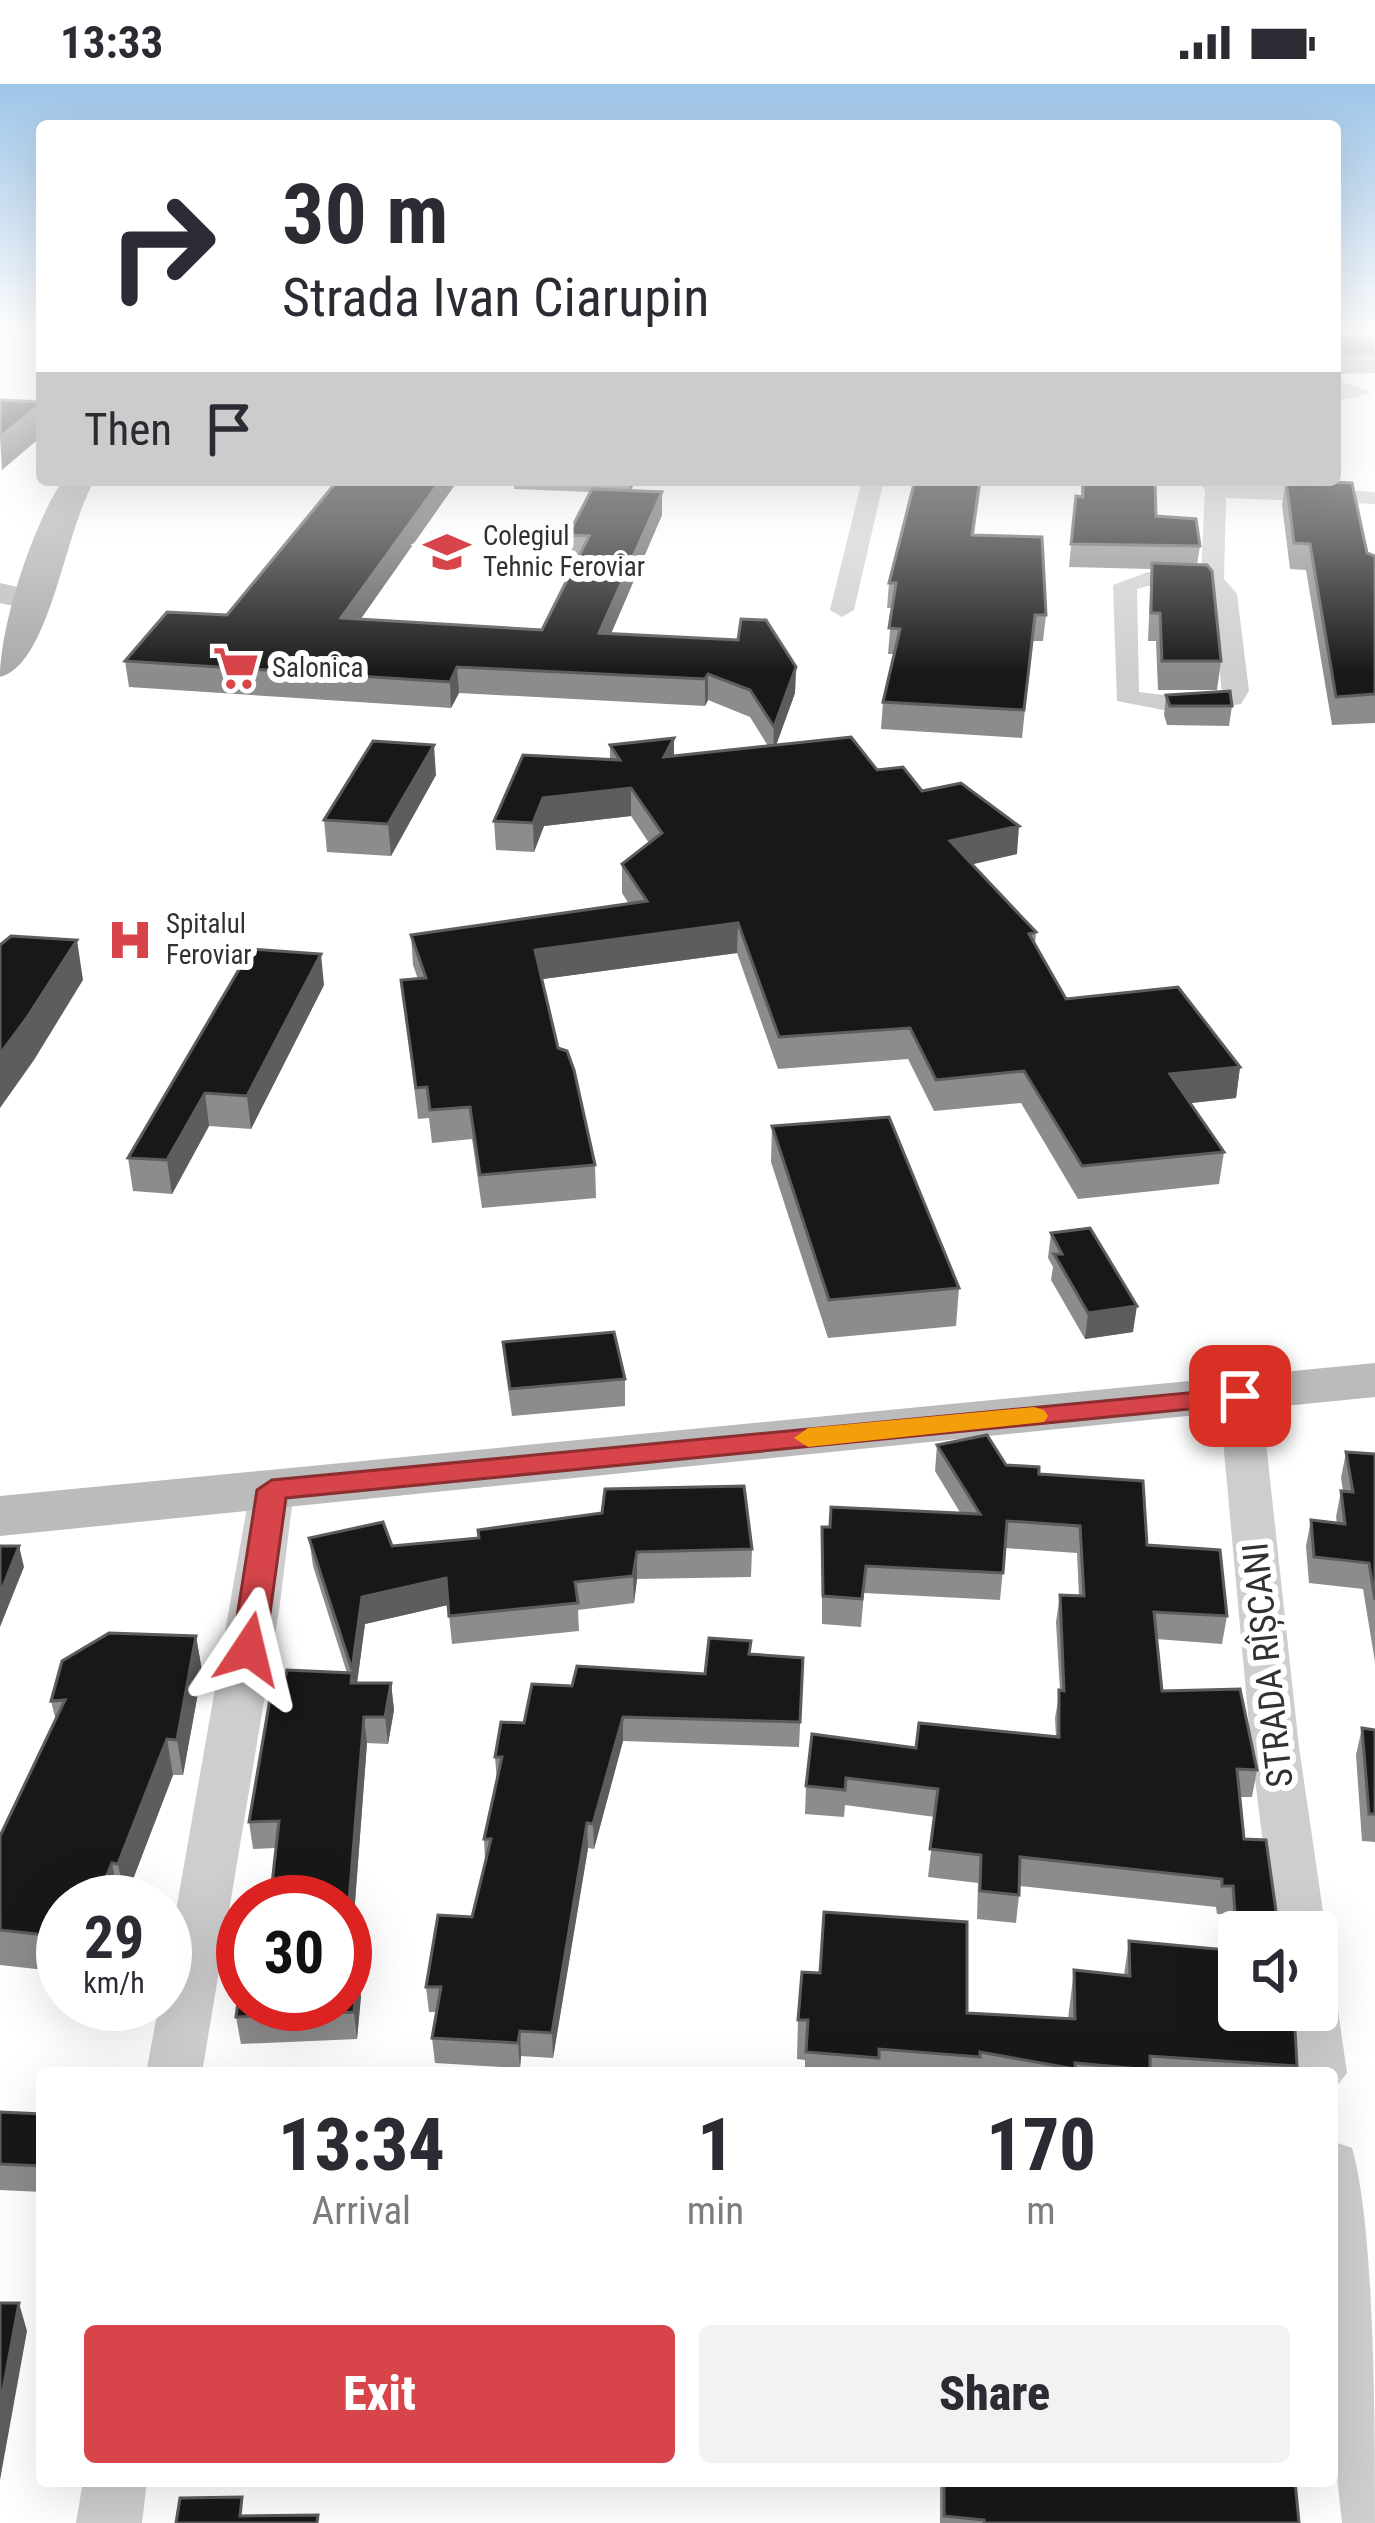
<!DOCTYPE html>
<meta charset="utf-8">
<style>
body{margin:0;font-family:"Roboto Condensed",sans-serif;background:#f2f2f3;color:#2b2b33;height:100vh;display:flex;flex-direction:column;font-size:45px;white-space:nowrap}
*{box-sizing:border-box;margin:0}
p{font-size:39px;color:#7c7c81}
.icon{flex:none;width:66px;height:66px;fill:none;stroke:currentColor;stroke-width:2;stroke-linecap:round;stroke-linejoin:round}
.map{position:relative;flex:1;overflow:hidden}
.panel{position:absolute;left:36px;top:1983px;width:1302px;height:420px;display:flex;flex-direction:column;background:#fff;border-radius:12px;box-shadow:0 12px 48px #0002}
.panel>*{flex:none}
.guide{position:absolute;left:36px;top:36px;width:1305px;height:366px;border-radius:12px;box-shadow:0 12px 48px #0002;background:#fff;color:#2b2b33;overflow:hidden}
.buttons{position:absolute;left:1218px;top:1827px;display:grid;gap:24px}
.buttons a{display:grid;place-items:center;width:120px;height:120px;border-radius:12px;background:#fff;box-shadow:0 12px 48px #0002;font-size:60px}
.speed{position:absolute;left:36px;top:1791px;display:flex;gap:24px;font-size:60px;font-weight:700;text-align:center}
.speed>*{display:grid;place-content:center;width:156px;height:156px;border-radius:50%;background:#fff;box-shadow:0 12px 48px #0002;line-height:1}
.speed small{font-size:30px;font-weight:400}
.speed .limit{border:18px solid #d22;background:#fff;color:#111}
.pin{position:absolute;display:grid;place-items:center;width:102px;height:102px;color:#fff;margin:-51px;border-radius:24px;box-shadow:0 6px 18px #0006}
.me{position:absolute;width:132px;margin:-66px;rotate:10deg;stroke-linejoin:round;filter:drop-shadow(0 0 9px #0008)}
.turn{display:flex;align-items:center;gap:42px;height:252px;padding:0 48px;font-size:54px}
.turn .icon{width:156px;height:156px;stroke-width:2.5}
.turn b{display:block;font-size:84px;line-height:102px}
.then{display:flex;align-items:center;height:114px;padding:0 48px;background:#0003;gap:24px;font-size:45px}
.eta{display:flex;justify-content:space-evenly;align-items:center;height:204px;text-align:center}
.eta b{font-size:72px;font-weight:800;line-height:84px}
.primary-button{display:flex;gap:24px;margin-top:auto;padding:24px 48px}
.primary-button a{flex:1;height:138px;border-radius:12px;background:#d7454a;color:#fff;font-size:48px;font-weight:800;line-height:138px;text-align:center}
.primary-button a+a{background:#f2f2f3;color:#2b2b33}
.status{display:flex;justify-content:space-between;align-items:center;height:84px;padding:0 60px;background:#fff;direction:ltr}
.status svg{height:33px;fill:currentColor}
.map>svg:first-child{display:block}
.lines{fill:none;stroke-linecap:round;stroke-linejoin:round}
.street{fill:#cecece;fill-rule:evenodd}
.secondary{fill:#bbb;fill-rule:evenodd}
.primary{fill:#a9a9a9;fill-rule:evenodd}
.wall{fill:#8c8c8c}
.shaded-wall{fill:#5d5d5d}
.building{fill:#181818;stroke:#5d5d5d;stroke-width:3}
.route{fill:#d7454a;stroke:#8c2d30;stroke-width:3}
.slow{fill:#f59e0b}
.labels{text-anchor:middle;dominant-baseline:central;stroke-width:12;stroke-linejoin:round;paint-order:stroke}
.far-poi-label{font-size:27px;fill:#313131;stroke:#fff;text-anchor:start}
.near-street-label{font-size:36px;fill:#313131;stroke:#fff}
</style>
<div class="status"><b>13:33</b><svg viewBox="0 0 49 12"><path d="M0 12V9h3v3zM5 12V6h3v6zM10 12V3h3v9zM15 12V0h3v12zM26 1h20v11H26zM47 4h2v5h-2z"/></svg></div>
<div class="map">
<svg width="1375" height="2439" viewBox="0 0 1375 2439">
<rect width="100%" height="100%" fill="#fff"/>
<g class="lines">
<path class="street" d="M1335,296L1367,306L1370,310L1335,317Z
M862,396H884L854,526L842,533L830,526Z
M1199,396L1375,408V420L1226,414L1224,495L1237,510L1249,607L1241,620L1179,629L1117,617L1113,501L1148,488L1201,490L1205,407ZM1148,502L1205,503L1213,512L1222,610L1179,613L1139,608L1137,505Z
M1240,1299L1255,1303L1261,1312L1299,1663L1326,1848L1317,1863V1848H1274L1251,1663L1219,1312L1225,1303Z
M272,1392L287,1396L294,1406L279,1527L202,1989H146L159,1920H165V1889L250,1406L257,1396Z
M1317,1906L1330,1910L1338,1926L1347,1989L1332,2008V1989H1291L1284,1926H1317Z
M1332,2057L1352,2064C1375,2143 1375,2345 1375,2439H1342L1332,2346Z
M83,2397H147L142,2439H76Z"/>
<path class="secondary" d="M0,499L48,510L52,517L36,527L0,519Z
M1375,1279V1313L0,1452V1412Z"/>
<path class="primary" d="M63,396H95C65,443 51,580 0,593C0,541 33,440 63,396Z"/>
</g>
<path class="wall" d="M1335,249H1375V289L1335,290Z
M338,396H456L360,535L542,546L577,475H569L568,451L590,408L514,405V396H636L630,407L662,408V431L611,550L796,583L795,609L776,661L877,686L922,707L1017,770L972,780L1036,848L1035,861L1066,915L1240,983L1236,1014L1190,1019L1224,1068L1219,1100L1078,1115L1021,1019L934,1027L908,975L778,985L737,869L542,895L558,964L595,1081L596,1114L482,1124L472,1055L432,1059L429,1034L418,1035L401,896L418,895L413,881L411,851L629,820L622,809V780L649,759L631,732L544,742L534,768L496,766L494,737L610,675V661L674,672L768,662L750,633L708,616L705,622L459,609L451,624L129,603L125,577L227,531Z
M915,396H1010L1009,400L981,399L974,451L1046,531L1043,557H1032L1022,654L881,645L883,618L894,570H888L892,524H887L889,499Z
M1081,396H1155L1156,432L1200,462L1197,481L1221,577L1217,606H1158L1156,557H1148L1151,485L1069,483L1076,412L1081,413Z
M1286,396H1329L1367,469L1375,472V639L1332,641L1306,486L1290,485L1282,421Z
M1166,611L1232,622L1229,642L1167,641L1164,631Z
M436,691L391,772L327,768L324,736Z
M324,901L251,1045L209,1042L172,1110L133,1107L128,1074Z
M772,1042L959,1204L956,1242L828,1254L771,1078Z
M1051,1149L1133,1248L1085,1255L1051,1196L1053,1183L1048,1174Z
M503,1258L625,1295V1322L512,1332L505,1284Z
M937,1361L1039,1390L1147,1461L1227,1532L1222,1560L1156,1555L1162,1607L1257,1686L1252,1713H1240L1239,1926L1261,1941L1297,1982L1295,1989H805V1976L797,1975L798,1936L967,1929L1068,1935L1074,1886L1124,1891L1129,1857L1230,1867L1228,1830H1217L1216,1823L1020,1802L1016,1839L977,1835L978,1799L928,1793L935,1733L845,1721L844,1733L805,1730L806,1702L916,1664L1056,1653L1055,1634L1060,1606L1056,1538L1060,1511L1079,1512L1077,1469L1005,1464L1000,1516L864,1509L861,1543L822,1540V1443L961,1430L935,1387Z
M1346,1368L1375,1370V1578L1363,1505L1309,1499L1306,1462L1311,1436L1337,1439L1336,1433L1341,1407H1343L1341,1394Z
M309,1454L392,1462L752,1465L751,1493L637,1495L634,1519L578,1526L579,1547L452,1560L448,1521L365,1540L357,1599H391L394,1626L388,1660L367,1659L353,1845H346L345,1855V1818L276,1764L253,1765L249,1738L347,1589L313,1482Z
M196,1552L202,1587L183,1691H173L125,1816L63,1818V1888L0,1881V1752L56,1637L51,1617Z
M751,1557L750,1570L803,1574L799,1663L623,1657L594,1765L588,1764L553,1974L521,1972L520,1984L435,1979L432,1954L436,1928H429L426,1903L472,1833L485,1777L484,1755L497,1698L495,1673L524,1639L572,1602L705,1590Z
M1362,1644L1375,1646V1758L1362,1757L1356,1671Z
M361,1912L357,1955L241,1960L236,1933Z
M0,2028L42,2030V2108L0,2106Z
M940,2397H1295L1299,2439H940Z"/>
<path class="shaded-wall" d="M42,319V352L2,386L0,353Z
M441,396H456L457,398L344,559L341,534Z
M629,396H636L629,410Z
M662,408V431L600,575L599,549Z
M457,583L459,609L451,624L450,598Z
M796,583L795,609L773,670L774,643Z
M708,590V616L705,622V595Z
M674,654V681L664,673Z
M434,661L436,691L391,772L388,740Z
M631,704V732L544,742L534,768L533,739L543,714Z
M1019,742L1017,770L948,786L950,757Z
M738,839L737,869L536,896L535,866Z
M77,856L83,896L34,976L0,1024V970Z
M321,870L324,901L251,1045L247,1012Z
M1240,983L1236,1014L1165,1022L1170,990Z
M205,1009L209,1042L172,1110L167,1076Z
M1137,1222L1133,1248L1085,1255L1088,1229Z
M19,1462L24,1483L0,1543V1510Z
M637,1468V1495L634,1519L633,1492Z
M446,1494L448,1521L365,1540L355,1614L352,1586L362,1513Z
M196,1552L202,1587L183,1691L177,1656Z
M391,1599L394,1626L388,1660L385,1633Z
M364,1633L367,1659L353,1845L349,1818Z
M623,1633V1657L594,1765L593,1740Z
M167,1655L173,1691L125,1816L118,1780Z
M587,1739L588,1764L553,1974L552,1949Z
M112,1779L119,1815L118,1818H96Z
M357,1884L361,1912L357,1955L354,1928Z
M520,1947L521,1972L520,1984L518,1959Z
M19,2219L27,2247L0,2396V2322Z"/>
<path class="building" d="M1335,249H1375V270L1335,271Z
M0,316L42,318V319L0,353Z
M338,396H441L341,534L542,546L589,452L568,451L592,405L662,408L599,549L738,556L741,535L766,536L796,583L774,643L750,606L708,590L705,595L457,583L450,598L125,577L167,528L227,531Z
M915,396H980L972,451L1042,453L1046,531H1035L1024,626L883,618L900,545L889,544L896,499H889Z
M1083,396H1155L1156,432L1196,435L1200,462L1071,460L1076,412L1083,413Z
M1286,396L1352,399L1367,469L1375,472V610L1336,613L1310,460L1294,459Z
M1152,479L1207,481L1212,487L1221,577H1162L1160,529H1151Z
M1230,607L1232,622H1170L1166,611Z
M851,653L877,686L903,683L922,707L961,699L1019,742L950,757L1036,848L1029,850L1066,915L1178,903L1240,983L1170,990L1224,1068L1082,1082L1024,987L936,996L910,944L779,953L738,839L535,866L558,964L567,967L574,986L595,1081L480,1091L470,1023L430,1026L427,1003L416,1004L401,896L426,894L411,851L647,817L622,780L662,749L631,704L543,714L533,739L494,737L523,671L620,676L610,661L674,654L664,673Z
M373,657L434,661L388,740L324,736Z
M11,852L77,856L26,935L0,970V861Z
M251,865L321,870L247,1012L205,1009L167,1076L128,1074Z
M889,1033L959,1204L829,1216L772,1042Z
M1090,1144L1137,1222L1088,1229L1054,1170H1062L1051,1149Z
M614,1248L625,1295L510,1305L503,1258Z
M987,1351L1006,1381L1039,1383V1390L1143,1397L1147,1461L1220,1466L1227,1532L1154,1528L1162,1607L1240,1605L1257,1686L1237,1685L1244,1755L1266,1756L1279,1848H1239V1857H1237L1233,1802H1222V1795L1020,1773L1019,1811L980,1807L981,1771L930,1765L938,1705L846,1694L845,1706L806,1702L812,1650L916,1664L919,1639L1059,1653V1606L1064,1607L1060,1511L1084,1512L1080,1442L1007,1437L1003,1489L866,1482L862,1515L823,1512L822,1443H830L831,1423L980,1430L937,1361Z
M1346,1368L1375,1370V1516L1369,1479L1314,1473L1311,1436L1345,1440L1341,1407L1353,1408Z
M744,1402L752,1465L637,1468L633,1492L575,1498L578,1519L449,1532L446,1494L362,1513L352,1586L309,1454L383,1438L392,1462L479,1454L478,1446L602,1429L605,1405Z
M0,1462H19L0,1510Z
M109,1549L196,1552L177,1656L167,1655L118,1780L112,1779L96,1818H63V1853L0,1846V1752L65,1616L51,1617L62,1577Z
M709,1554L751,1557L749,1570L803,1574L800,1638L623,1633L593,1740L587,1739L552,1949L520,1947L518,1959L432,1954L441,1903H426L438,1831L472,1833L491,1755H484L502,1673H495L501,1638L524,1639L532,1600L572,1602L577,1582L705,1590Z
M287,1586L352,1589L351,1599H391L385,1633H364L349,1818H270L279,1737L249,1738L274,1591H286Z
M1362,1644L1375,1646V1730H1369Z
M824,1828L967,1838V1929L1075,1935L1074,1886L1130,1892L1129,1857L1239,1867V1926H1260L1261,1941L1295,1946L1297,1982L1150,1972V1986L1075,1979V1985L980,1968V1973L879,1965V1974L806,1968L808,1936H798L802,1888L820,1889Z
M243,1878V1920H345V1885L357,1884L354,1928L236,1933Z
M0,2028L42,2030V2082L0,2080Z
M0,2219H19L0,2322Z
M944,2397H1295L1299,2439H984V2436L944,2432Z
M242,2413L240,2432L318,2431L317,2439H176L180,2414Z"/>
<linearGradient id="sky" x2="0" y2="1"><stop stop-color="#9ec5e9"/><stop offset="0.42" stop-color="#fff"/><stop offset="1" stop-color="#fff" stop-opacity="0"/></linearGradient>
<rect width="1375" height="590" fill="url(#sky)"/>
<path class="route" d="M1240,1304L1254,1312L1250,1319L286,1414L265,1565L249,1577L232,1565L257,1406L272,1396Z"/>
<path class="slow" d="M1034,1323L1044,1326L1048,1332L1044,1338L808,1363L794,1354L808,1344Z"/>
<defs>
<g id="university-bare" transform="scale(3.6)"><path d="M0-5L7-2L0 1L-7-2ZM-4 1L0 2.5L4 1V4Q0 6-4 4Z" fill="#d7454a" stroke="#fff" stroke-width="2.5" paint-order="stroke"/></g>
<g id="supermarket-bare" transform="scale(3.6)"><path d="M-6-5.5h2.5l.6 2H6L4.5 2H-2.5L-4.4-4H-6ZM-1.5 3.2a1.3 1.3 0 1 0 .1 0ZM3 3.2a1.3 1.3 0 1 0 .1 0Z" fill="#d7454a" stroke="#fff" stroke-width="2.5" paint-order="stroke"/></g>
<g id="hospital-bare" transform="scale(3.6)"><path d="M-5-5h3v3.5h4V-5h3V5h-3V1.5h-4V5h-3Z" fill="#d7454a" stroke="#fff" stroke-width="2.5" paint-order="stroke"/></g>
</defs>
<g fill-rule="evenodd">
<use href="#university-bare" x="447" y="468"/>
<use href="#supermarket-bare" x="236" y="584"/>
<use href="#hospital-bare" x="130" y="856"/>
</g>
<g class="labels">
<g class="far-poi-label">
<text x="483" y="452">Colegiul<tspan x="483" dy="31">Tehnic Feroviar</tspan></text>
<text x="272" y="584">Salonica</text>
<text x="166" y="840">Spitalul<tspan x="166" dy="31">Feroviar</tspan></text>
</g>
<g class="near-street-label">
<text transform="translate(1268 1581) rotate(-96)">STRADA RÎȘCANI</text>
</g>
</g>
</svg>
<div class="buttons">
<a><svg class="icon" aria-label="sound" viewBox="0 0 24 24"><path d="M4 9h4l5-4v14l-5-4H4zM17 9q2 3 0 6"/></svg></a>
</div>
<div class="speed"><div>29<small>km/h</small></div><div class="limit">30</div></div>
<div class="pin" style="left:1240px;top:1312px;background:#d93025"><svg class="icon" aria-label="arrive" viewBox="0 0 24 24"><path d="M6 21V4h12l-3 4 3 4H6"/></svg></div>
<svg class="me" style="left:249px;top:1565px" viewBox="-20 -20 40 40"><path d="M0-17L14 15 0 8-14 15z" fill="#d7454a" stroke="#fff" stroke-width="4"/></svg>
<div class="guide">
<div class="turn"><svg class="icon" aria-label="right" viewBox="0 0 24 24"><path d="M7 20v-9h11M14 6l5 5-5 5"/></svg><div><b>30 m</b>Strada Ivan Ciarupin</div></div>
<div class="then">Then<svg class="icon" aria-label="arrive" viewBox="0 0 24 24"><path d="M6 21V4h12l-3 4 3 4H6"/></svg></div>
</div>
<section class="panel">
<div class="eta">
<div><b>13:34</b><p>Arrival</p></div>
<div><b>1</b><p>min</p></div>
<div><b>170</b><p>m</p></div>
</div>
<div class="primary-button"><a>Exit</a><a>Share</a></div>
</section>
</div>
